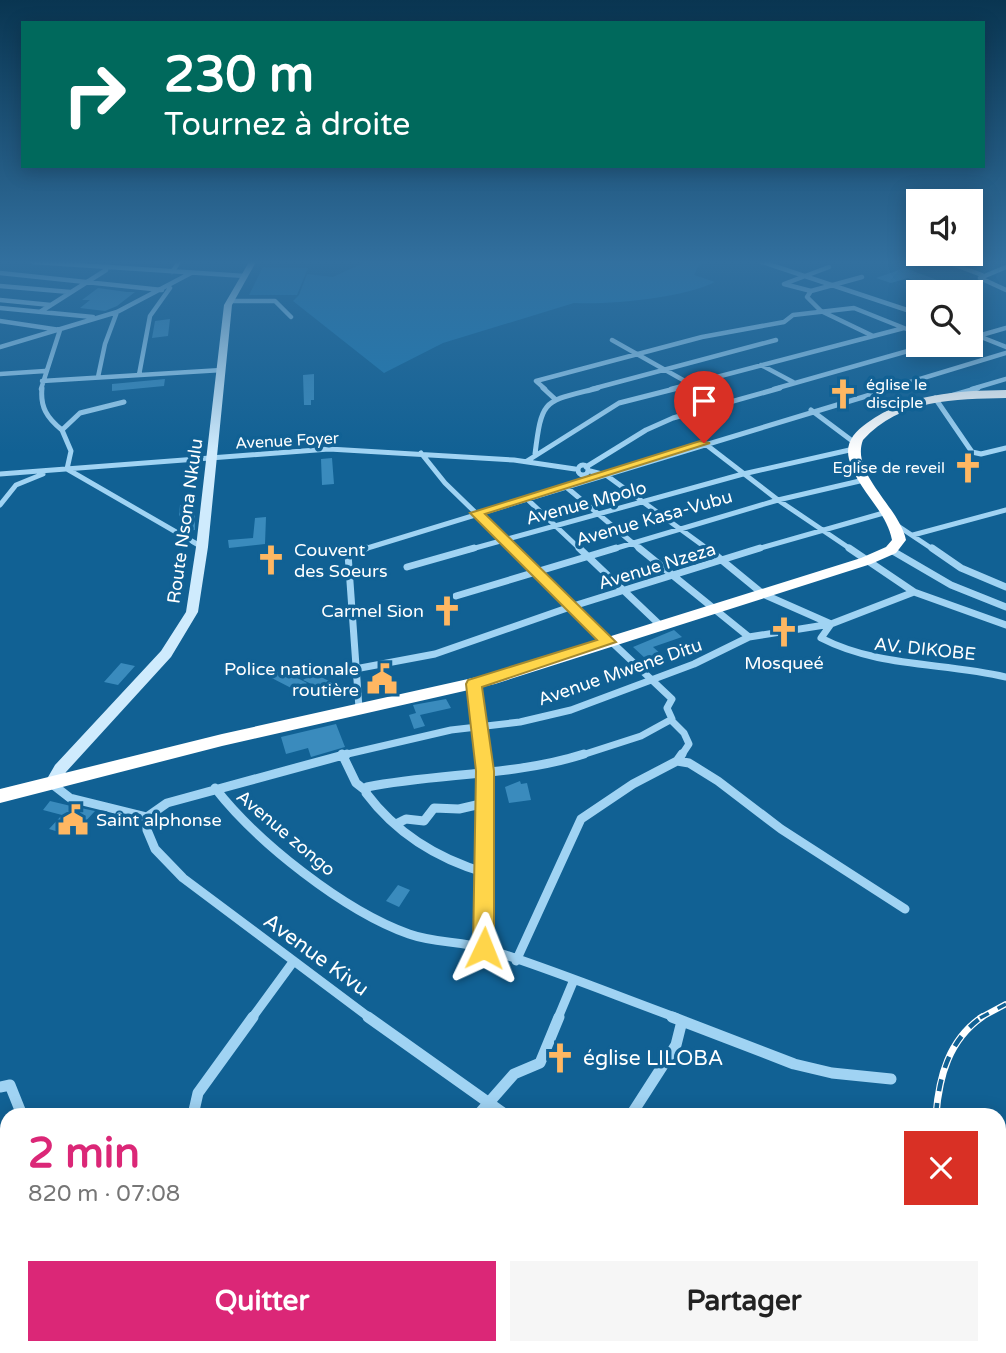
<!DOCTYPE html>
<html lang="fr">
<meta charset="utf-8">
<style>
body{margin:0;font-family:"Varela Round",sans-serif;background:#f6f6f6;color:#222;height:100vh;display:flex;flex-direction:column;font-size:26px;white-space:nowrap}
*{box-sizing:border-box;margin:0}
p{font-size:23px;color:#767676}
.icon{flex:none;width:38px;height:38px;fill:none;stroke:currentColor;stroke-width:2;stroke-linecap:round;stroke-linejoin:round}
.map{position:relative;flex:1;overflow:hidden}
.sheet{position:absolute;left:0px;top:1108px;width:1006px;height:247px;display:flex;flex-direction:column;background:#fff;border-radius:21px 21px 0 0;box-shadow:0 4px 18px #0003}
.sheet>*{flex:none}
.top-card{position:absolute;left:21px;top:21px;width:964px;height:147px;border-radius:0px;box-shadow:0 4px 18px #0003;background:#00695c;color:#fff;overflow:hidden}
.buttons{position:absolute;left:906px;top:189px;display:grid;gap:14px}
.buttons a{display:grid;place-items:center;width:77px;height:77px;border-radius:0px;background:#fff;box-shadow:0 4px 18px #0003;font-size:35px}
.pin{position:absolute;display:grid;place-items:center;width:60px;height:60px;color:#fff;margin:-72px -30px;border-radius:50% 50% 50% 0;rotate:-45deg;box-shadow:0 0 7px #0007}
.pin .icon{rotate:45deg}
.me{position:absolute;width:77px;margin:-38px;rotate:2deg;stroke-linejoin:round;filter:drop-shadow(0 0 5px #0008)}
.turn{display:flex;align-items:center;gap:24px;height:147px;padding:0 28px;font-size:32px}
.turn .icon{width:91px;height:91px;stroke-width:2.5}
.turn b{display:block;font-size:49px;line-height:60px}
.round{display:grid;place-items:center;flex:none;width:74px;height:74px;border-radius:0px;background:#f6f6f6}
.headline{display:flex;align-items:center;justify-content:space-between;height:119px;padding:0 28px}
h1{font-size:42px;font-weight:800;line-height:52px;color:#db2777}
.button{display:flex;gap:14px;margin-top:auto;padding:14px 28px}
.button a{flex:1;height:80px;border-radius:0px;background:#db2777;color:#fff;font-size:28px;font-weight:800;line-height:80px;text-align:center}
.button a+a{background:#f6f6f6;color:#222}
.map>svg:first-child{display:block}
.green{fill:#207bb2}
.building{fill:#3a8bbd}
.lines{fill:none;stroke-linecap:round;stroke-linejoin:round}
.street-far4{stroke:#a0d3f3;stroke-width:4.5}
.street-far3{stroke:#a0d3f3;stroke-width:5}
.street-far2{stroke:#a0d3f3;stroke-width:7}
.street-far1{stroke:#a0d3f3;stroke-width:9}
.street{stroke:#a0d3f3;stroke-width:11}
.secondary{fill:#cfebfd;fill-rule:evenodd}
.highway{fill:#fff;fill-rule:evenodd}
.rail-far1-casing{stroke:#fff;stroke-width:6}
.rail-casing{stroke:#fff;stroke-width:7}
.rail-far1{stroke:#116194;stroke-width:3.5;stroke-dasharray:10;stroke-linecap:butt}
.rail{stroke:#116194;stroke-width:4.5;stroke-dasharray:12;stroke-linecap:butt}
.route{fill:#ffd54a;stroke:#a68a30;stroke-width:2}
.labels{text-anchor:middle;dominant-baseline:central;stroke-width:7;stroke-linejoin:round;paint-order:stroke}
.far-poi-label{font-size:16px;fill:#fff;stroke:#116194;text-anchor:start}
.far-street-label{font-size:16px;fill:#fff;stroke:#116194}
.street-label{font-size:18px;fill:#fff;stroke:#116194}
.poi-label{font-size:18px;fill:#fff;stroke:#116194;text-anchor:start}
.near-street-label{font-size:21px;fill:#fff;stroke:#116194}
.near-poi-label{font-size:21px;fill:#fff;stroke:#116194;text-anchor:start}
</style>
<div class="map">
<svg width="1006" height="1353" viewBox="0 0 1006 1353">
<rect width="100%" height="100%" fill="#116194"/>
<path class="green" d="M365,262H707L699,265L694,275L715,282C684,298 609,305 574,303L443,343L384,373L293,301L299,295L307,274L333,277Z
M263,267L308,268L297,295H249Z"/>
<path class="building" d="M905,268L937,280L923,284L908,278L891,283L876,278Z
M98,288L127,292H135L117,306L105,311L80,308L90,300H82Z
M170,319L168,336L152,338L155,321Z
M314,374V400H311V405H304L303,375Z
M165,379L164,386L112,391V384Z
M332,458L334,484L322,485L321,459Z
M195,504V530L184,531L181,527L183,517H179L180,505Z
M266,517L265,544L229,548L228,540L253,538L255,518Z
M674,630L682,637L653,647L662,655L647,660L633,647Z
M121,663L135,666L118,685L104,682Z
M272,665L307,683L297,691L262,673Z
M313,673L341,687L327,698L319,693L324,690L303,680Z
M446,699L451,708L420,715L425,726L414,729L409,715L416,713L413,705Z
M336,724L345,747L311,757L308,748L286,754L281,737Z
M520,781L521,784L527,783L531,800L509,803L505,787Z
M50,801L71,806L95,811L72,836L49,829L62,815L43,810Z
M398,885L410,890L399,907L386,901Z"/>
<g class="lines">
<path class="street-far4" d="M33,262L245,276
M762,262L919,314
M947,262L982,275
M829,267L784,284L811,291L862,277
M1006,267L980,278L1006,290
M172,272L179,262
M0,273L162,290
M0,286L70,292
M811,291L807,297L821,311L873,336
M0,300L51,305
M230,301H275L291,317
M0,308L93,317
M40,312L106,270
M0,321L60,330L41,389
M971,333L1006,347
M978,336L1006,328
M612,340L699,389
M0,347L117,312L191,273
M761,365L793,382
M0,374L45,371
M139,375L150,316L170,288
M98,377L105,344L117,312
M42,381L222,370
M545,389L536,381L702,337L784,322L793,315L854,308L919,334
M592,389L776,340
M671,389L904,328
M774,389L929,345
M887,389L1006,353
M972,389L1006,379"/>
<path class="street-far3" d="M42,388C40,407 47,418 62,430
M543,388L555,399
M696,388L721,402
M947,397L978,388
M935,398L972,452L981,454L1006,448
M811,410L855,443
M62,430L71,451L67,469L202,547
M62,430L80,413L124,402
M704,443L778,500L852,550
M421,453L445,483L514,550
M535,454C542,397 544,402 598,388
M527,461L619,403L678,388
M578 470a5 5 0 1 1 10 0a5 5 0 1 1-10 0Z
M586,467L646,430L673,418L780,388
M590,471L606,475L893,388
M0,474L329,449L514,460L575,469
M565,486L641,550
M526,498L581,550
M0,505L16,485L43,474
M895,524L934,550
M913,535L1006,510
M361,550L606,475L709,550
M468,550L743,474L854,449
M610,550L778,500L864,480
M754,550L887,512"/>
<path class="street-far2" d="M512,548L672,699L667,708L672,719L641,736L579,756
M579,548L661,626
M639,548L749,637
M707,548L763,594L831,624L821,638C879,668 943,662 1006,677
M849,548L914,592L1006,625
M932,548L961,568L1006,587
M891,550L951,585L1006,607
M407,567L474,548
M456,596L616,548
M355,669L435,654L570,607L760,548
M474,684L483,756
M359,708L348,554L366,548
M671,720L684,733L689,744L681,756
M339,756L451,730L520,722L571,710L694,664L749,637L831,624L914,592"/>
<path class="street-far1" d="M342,754L356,783L365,790
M483,754L484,948
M677,761L682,754
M52,784L70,798L147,817
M215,788C257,842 344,911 409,934C434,943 461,941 487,949C551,969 614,995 677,1018
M147,817L167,803L347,754
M147,817V830L155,849L183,878L370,1018
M396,824L406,819L424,821L434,808L459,809L485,803
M486,873C438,859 396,833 366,793L367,787C439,773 515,776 584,754
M516,961L581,819L633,784L677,761L689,763L718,781L781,829L905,909
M252,1018L293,962
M558,1018L573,982"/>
<path class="street" d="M368,1017L506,1115
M672,1017L794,1064L832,1073L891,1079
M0,1087L10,1085L22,1115
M193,1115L198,1093L253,1017
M478,1115L514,1074L540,1063L559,1017
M631,1115L676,1045L682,1021
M0,1318L7,1317
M78,1348L81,1353
M191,1348L197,1353
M303,1348L309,1353
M627,1348L633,1353
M470,1353L474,1348"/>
<path class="secondary" d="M249,262H256L232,305L208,547L198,612L171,657L66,772L58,788H46L44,784L55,765L161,651L186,612L196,547L224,305Z"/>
<path class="highway" d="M1006,390V398C955,399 900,399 863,440C850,473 900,508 906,540L896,553L871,564L495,684L222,746L0,803V789L222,734L486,675L861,558L886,547L892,540C886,509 857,490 849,459C845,443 854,432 867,423C908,393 957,391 1006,390Z"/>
<g class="rail-far1-casing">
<path id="rail-far1" d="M980,1018L1006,1004"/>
</g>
<g class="rail-casing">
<path id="rail" d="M936,1115C939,1076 949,1040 982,1017
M887,1353L891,1348"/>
</g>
<use href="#rail-far1" class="rail-far1"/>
<use href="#rail" class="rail"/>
</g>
<linearGradient id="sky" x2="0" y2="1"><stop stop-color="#093551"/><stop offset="0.58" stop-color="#32709f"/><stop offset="1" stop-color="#32709f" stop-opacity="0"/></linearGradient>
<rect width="1006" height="452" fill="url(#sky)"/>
<path class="route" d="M700,441L710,443L485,514L616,642L482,687L494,771V948L491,955L484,957L476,955L473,948L476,771L466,684L468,680L597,640L470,513Z"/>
<defs>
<g id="church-bare" transform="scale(2.415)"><path d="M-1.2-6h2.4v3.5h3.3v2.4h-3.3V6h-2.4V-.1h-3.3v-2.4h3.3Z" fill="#ffb762" stroke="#116194" stroke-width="2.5" paint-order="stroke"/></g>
<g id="civic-bare" transform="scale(2.415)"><path d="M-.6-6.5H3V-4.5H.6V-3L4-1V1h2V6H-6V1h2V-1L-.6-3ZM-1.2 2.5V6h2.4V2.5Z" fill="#ffb762" stroke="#116194" stroke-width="2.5" paint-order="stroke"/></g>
</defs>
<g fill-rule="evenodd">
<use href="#church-bare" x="843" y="394"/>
<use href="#church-bare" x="968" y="468"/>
<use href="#church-bare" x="271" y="560"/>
<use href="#church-bare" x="447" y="611"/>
<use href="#church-bare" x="784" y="632"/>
<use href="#civic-bare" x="382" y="679"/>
<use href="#civic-bare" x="73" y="820"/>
<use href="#church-bare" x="560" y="1058"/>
</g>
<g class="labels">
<g class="far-poi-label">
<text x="866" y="385">église le<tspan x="866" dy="18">disciple</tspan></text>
<text x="945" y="468" text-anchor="end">Eglise de reveil</text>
</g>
<g class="far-street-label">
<text transform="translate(287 441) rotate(-3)">Avenue Foyer</text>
</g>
<g class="street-label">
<text transform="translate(586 503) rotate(-15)">Avenue Mpolo</text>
<text transform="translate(654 518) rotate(-16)">Avenue Kasa-Vubu</text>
<text transform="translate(185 521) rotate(-82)">Route Nsona Nkulu</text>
<text transform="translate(657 566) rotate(-17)">Avenue Nzeza</text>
<text transform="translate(925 649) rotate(6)">AV. DIKOBE</text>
<text transform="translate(620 672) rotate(-19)">Avenue Mwene Ditu</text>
<text transform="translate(286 833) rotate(40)">Avenue zongo</text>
</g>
<g class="poi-label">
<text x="294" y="550">Couvent<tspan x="294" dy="21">des Soeurs</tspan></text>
<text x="424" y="611" text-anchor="end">Carmel Sion</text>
<text x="784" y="663" text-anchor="middle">Mosqueé</text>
<text x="359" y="669" text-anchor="end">Police nationale<tspan x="359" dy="21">routière</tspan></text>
<text x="96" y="820">Saint alphonse</text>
</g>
<g class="near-street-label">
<text transform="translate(316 955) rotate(36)">Avenue Kivu</text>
</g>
<g class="near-poi-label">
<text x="583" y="1058">église LILOBA</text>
</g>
</g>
</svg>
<div class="buttons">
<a><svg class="icon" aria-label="sound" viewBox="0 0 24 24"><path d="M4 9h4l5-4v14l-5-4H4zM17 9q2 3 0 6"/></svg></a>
<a><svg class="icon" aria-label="search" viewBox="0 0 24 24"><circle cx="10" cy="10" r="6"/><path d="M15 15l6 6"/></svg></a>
</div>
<div class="pin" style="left:704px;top:443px;background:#d93025"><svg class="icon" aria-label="arrive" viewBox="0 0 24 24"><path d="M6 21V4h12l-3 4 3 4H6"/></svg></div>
<svg class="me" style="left:484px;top:948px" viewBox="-20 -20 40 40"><path d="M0-17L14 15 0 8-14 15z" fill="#ffd54a" stroke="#fff" stroke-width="4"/></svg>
<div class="top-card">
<div class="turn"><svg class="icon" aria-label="right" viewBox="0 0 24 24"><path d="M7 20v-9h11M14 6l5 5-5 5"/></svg><div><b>230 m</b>Tournez à droite</div></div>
</div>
<section class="sheet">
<div class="headline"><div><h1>2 min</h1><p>820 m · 07:08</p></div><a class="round" style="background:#d93025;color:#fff"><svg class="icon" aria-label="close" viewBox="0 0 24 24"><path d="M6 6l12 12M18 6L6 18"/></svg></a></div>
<div class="button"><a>Quitter</a><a>Partager</a></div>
</section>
</div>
